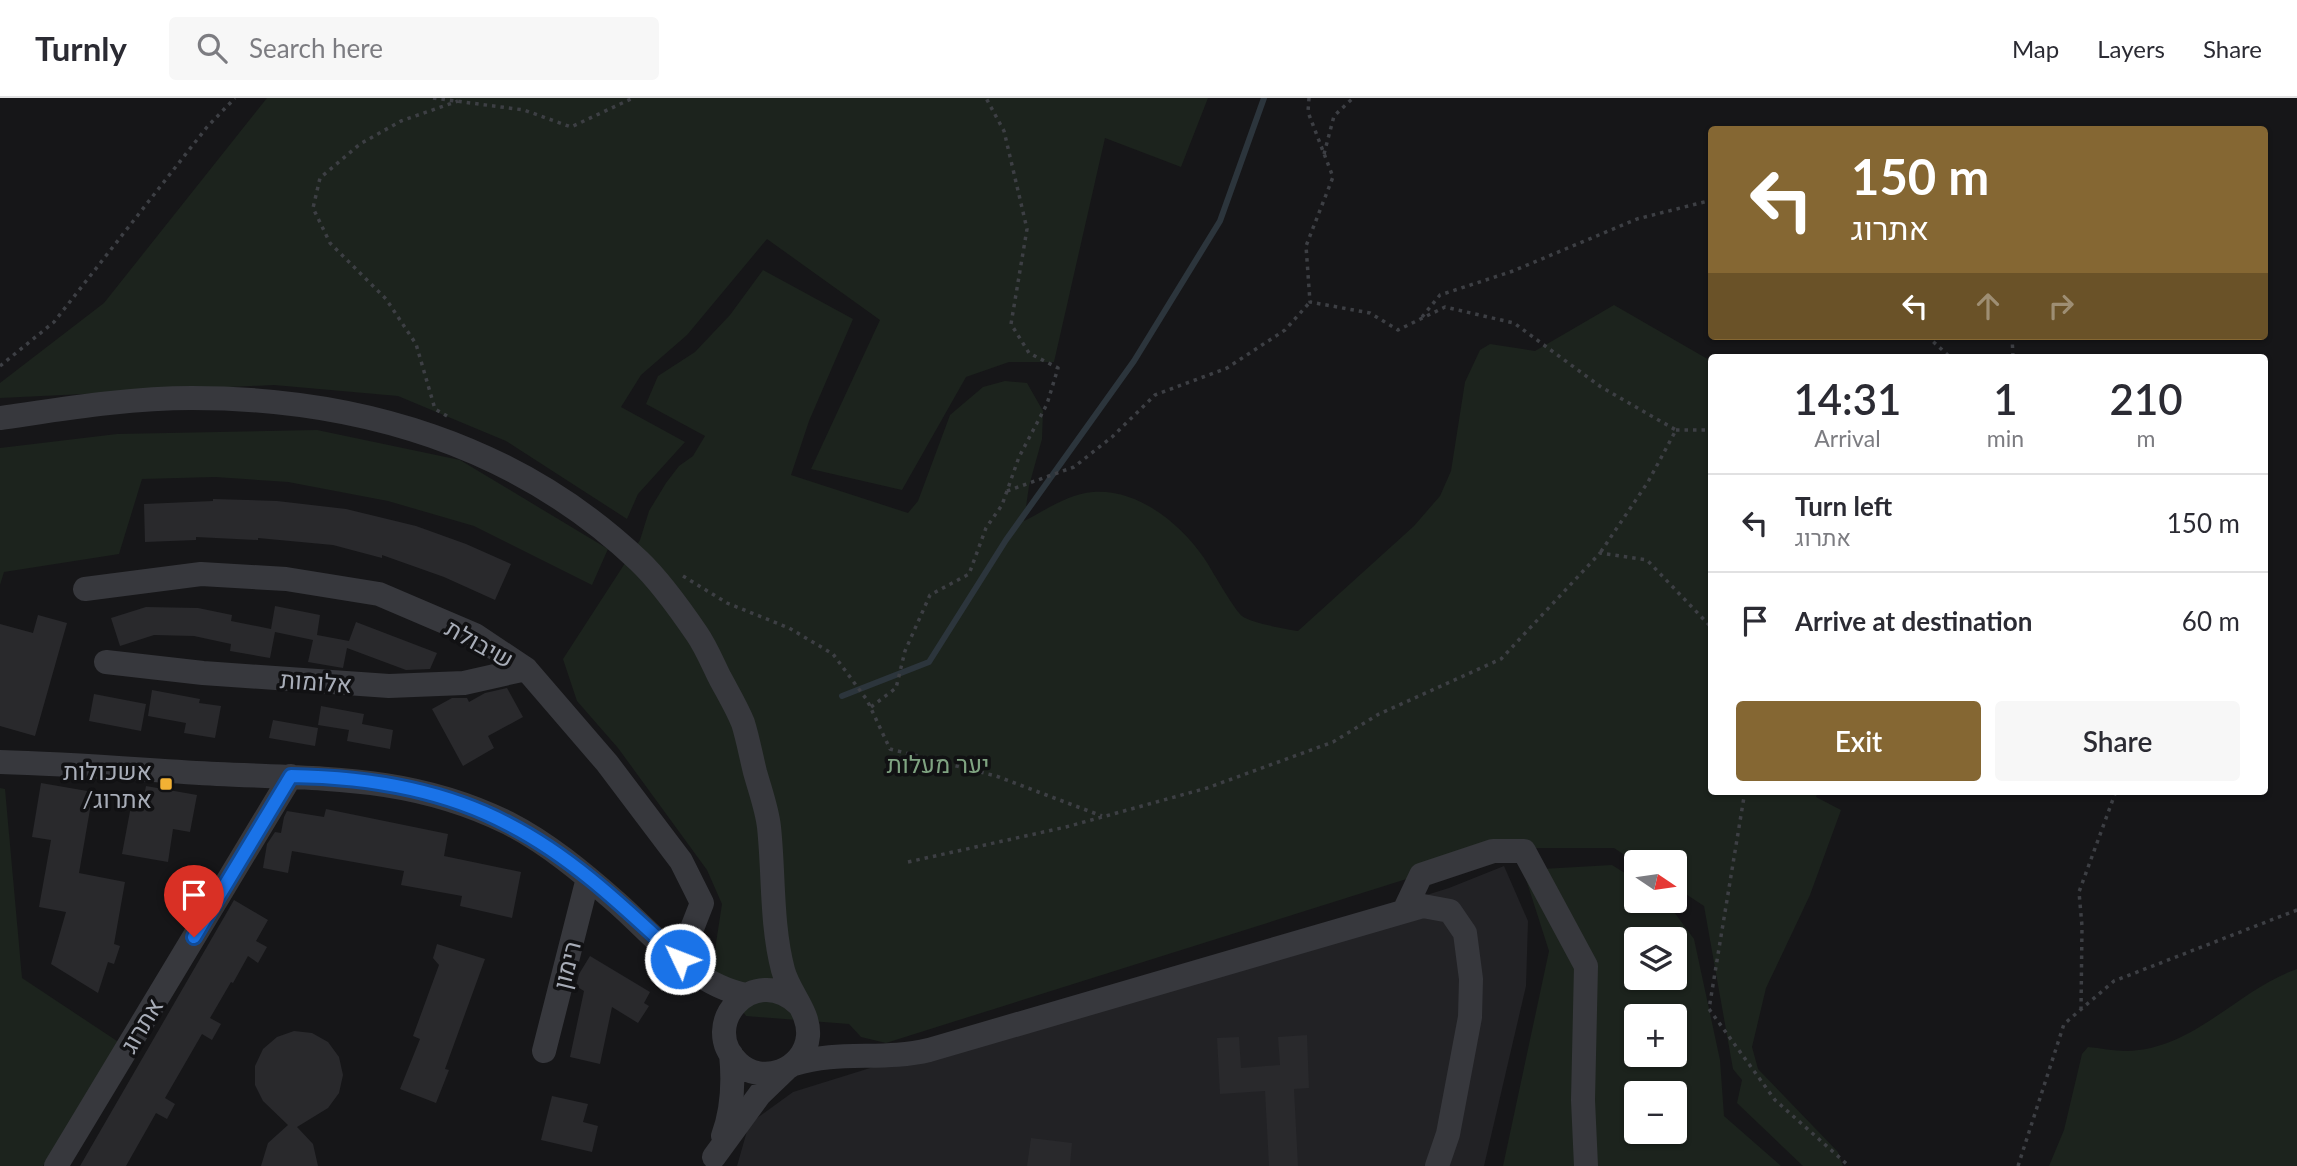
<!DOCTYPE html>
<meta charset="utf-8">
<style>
body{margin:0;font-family:Lato,Heebo,sans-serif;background:#f7f7f7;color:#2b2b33;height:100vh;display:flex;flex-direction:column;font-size:26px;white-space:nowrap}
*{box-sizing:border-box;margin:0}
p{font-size:23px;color:#7c7c81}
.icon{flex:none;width:38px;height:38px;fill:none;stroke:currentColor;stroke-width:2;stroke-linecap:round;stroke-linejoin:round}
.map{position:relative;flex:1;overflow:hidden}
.details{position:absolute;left:1708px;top:256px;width:560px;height:441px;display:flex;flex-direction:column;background:#fff;border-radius:7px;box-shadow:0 2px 5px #0004}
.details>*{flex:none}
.top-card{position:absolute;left:1708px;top:28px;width:560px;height:214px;border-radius:7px;box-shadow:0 2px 5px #0004;background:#856733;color:#fff;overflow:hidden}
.needle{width:46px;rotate:103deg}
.buttons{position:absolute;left:1624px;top:752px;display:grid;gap:14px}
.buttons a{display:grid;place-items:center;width:63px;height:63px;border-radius:7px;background:#fff;box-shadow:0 2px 5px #0004;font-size:35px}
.pin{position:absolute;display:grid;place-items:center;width:60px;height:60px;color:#fff;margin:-72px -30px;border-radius:50% 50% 50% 0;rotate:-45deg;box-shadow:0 0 7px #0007}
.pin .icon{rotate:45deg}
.me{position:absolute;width:77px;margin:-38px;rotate:313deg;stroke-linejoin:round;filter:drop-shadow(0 0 5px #0008)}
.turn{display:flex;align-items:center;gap:24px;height:147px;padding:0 28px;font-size:32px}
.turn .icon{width:91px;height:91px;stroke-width:2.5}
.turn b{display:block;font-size:49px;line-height:60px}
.lanes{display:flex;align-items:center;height:66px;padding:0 28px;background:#0003;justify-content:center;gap:35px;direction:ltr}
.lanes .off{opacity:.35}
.eta{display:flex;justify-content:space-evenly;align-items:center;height:119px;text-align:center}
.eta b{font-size:42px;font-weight:600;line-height:49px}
.action{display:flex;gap:14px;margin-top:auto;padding:14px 28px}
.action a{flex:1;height:80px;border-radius:7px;background:#856733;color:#fff;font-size:28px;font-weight:600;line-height:80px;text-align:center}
.action a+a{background:#f7f7f7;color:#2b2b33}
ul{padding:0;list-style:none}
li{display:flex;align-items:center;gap:21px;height:98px;padding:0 28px;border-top:2px solid #e1e1e2}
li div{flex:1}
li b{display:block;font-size:26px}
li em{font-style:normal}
header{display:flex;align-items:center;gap:42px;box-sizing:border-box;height:98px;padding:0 35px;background:#fff;border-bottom:2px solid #e1e1e2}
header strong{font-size:33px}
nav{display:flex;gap:38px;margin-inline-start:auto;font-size:24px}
.search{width:490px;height:63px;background:#f7f7f7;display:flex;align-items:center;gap:18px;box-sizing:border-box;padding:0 24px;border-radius:7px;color:#7c7c81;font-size:26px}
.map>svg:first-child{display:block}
.built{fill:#222225}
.green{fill:#1c231d;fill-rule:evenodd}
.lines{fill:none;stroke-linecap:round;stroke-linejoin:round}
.stream{stroke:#2c353c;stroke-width:6}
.building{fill:#29292c}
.path{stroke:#3d3f44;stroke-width:3.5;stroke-dasharray:3.5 5;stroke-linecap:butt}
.minor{stroke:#37383d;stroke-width:24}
.route-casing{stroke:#114b97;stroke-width:18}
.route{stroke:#1a73e8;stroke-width:12}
.poi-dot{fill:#f2b134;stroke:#111113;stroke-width:2.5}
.labels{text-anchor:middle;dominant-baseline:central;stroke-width:7;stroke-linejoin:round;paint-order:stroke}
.street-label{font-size:24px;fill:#a8adb8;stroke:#111113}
.park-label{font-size:24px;fill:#7fa381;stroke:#111113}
.poi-label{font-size:24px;fill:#a8adb8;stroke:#111113;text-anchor:end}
</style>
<header>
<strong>Turnly</strong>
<div class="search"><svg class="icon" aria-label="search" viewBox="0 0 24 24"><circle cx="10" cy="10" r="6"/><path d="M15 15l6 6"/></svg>Search here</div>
<nav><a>Map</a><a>Layers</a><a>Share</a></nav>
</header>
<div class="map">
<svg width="2297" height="1068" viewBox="0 0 2297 1068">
<rect width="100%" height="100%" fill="#161618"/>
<path class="built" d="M1504,768L1528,823L1526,888L1484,1068H737L749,1026L793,994L1449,790Z"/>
<path class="green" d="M267,0H1208L1181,69L1105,40L1054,264H1009L966,279L902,392L811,371L880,222L767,141L687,237L641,277L621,309L685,344L638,396L627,421L506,343L398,298L274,287L0,300V285L104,205Z
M763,172L853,221L809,323L791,377L908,415L918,403L950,317L983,289L1005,283L1027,285L1043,313L1042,341L1029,388L1024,423C1046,412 1068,396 1093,394C1138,391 1180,425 1204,460C1212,472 1233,510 1242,518C1251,525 1286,531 1298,533L1414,428L1440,398L1451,373L1465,284L1480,252L1490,246L1535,253L1614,207L1711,263L1712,693H1818L1816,699L1841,712L1810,797L1766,890L1752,949L1758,971L1838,1054L1843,1068H1803L1737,1005L1742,982L1733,971L1704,808L1675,789V765H1637L1614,750H1505L886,945L861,939L849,926L746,918L715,872L716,845L722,806L707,772L618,650L577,603L563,561L640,442L649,413L666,385L679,368L693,358L705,338L646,306L658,278L695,254L730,217Z
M317,332L460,362L608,451L592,487L474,428L388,403L288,384L215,379L142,381L119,456L4,474L0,487V350L117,336Z
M0,690L5,691L22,880L120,945L43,1068H0Z
M1612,767L1636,782V803H1666L1694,841L1720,962L1724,1018L1781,1068H1503L1549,853L1523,772ZM1636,842H1675V880H1636ZM1636,919H1675V957H1636ZM1636,996H1675V1034H1636Z
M2297,871V1068H2049L2064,1032L2082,956L2088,949C2100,950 2114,953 2126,953C2194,952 2238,891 2297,871Z"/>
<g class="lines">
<path class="stream" d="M842,598L929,564L1006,442L1134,263L1220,123L1264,0"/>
</g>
<path class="building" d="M213,401L277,403L346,411L416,428L466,446L511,466L495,502L444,479L382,457V460L333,447L258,440V442L196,439V442L145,444L144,406L213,403Z
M275,508L320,517L317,537L349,543L356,524L437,555L430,571L406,572L347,550L343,570L308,564L313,542L275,534L270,560L230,553L231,546L194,538L154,537L120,548L111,520L146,509L198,510L232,517L231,523L271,531Z
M38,517L67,525L35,638L0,628V526L33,535Z
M507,590L523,619L488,638L494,650L463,668L432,611L452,600H467L469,604L485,595Z
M152,592L200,601L199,605L221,608L215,640L184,635L186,625L148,618Z
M94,596L146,606L141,633L89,623Z
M321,608L364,616L362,626L393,632L390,651L347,643L349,632L318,627Z
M273,622L318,630L315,648L269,640Z
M41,685L93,694L79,775L125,784L114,846L120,848L114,866L108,864L98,895L51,866L66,814L39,809L51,742L32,739Z
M146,688L197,697L190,734L173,731L168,764L122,756L131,708L142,710Z
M326,711L448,736L444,758L521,774L512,820L460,808L462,798L401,787L404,773L292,753L288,775L263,770L267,746L275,734L281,735L284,719L287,713L324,719Z
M234,802L268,822L256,843L267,849L258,865L248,858L233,885L231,884L210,920L221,926L212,942L202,936L165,1000L175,1006L167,1021L156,1015L126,1068H80Z
M437,846L485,861L445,971L449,972L436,1005L400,991L420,941L413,938L439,867L433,860Z
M590,858L650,894L644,905L649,908L638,925L612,909L600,966L570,959L584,893L576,888L579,876Z
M294,933L312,935L328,944L339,959L343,977L339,995L328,1010L297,1029L313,1046L318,1068H261L268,1045L288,1027L263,1003L255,987V968L263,951L277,939Z
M1307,937L1309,990L1294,991L1298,1068H1269L1265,993L1220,996L1217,940L1239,939L1241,970L1280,967L1278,939Z
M552,998L588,1006L583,1024L598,1028L592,1054L541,1042Z
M1031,1040L1072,1045L1070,1068H1027Z"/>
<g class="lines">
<path class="path" d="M433,0L524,12L571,29L633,0
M1309,0L1308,14L1333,79L1306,148L1310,204L1370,215L1398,232L1445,209L1514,225L1601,289L1676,332L1648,384L1600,455
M1324,56L1334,18L1353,0
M1422,219L1440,197L1513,173L1637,121L1712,102
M1927,238L1950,259
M2012,238L2013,259
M0,268L54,224L207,29L235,0
M447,318L435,311L416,246L386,201L330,145L313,110L320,80L360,46L401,23L458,3
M1676,332H1712
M1007,393L1074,369L1112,339L1155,297L1227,270L1285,232L1310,204
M683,478L727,505L789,530L833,556L867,602L890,651L996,678L1102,718
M871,609L896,590L905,553L930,497L969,476L986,430L1002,407L1019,359L1047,306L1058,270L1029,255L1011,226L1027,131L1004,33L986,0
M1745,693L1709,911L1775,1002L1849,1068
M908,764L1066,729L1207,690L1333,644L1379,616L1501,561L1600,455L1647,462L1712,530
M2081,912L2082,828L2079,794L2116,693
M2018,1068L2064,926L2114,883L2297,812"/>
<path class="minor" d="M0,320C63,311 128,300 192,300C358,300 517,347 639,463C658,481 682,514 697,536C706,549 713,566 720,580C728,595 737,610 743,625C748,641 751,658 755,674C760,692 767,711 769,729C774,776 771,826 783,872C789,895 810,914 808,938C805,972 762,988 738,965C697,926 755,864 798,906
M85,491L201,476L286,481L379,496L475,537L526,571L607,665L681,763L702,805L680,861
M106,564L203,575L389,588L464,585L526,571
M0,664C73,666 145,672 217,676C322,681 411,677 508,725C547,745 582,774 615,803C654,837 694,888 747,897
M1404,813L1421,777L1493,753H1524L1586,868L1583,1002L1586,1068
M544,953L588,780
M794,966C838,952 884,963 929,952L1423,808L1450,813L1465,835L1471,881L1470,919L1448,1036L1437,1068
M723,1038C733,1011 734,985 731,956
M714,1059L760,996L786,971
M56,1068L291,678"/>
</g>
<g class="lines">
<g class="route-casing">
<path id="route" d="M194,839L291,678C365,679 442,691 508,726C573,759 627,812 680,861"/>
</g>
<use href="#route" class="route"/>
</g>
<rect class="poi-dot" x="159" y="679" width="14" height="14" rx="3.5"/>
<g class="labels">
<g class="street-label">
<text transform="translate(480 545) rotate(29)">שיבולת</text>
<text transform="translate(316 583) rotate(4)">אלומות</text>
<text transform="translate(566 867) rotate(-76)">רימון</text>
<text transform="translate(141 927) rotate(-59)">אתרוג</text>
</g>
<g class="park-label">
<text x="938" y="665">יער מעלות</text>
</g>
<g class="poi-label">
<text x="152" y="672">אשכולות<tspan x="152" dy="28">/אתרוג</tspan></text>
</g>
</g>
</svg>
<div class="buttons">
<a><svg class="needle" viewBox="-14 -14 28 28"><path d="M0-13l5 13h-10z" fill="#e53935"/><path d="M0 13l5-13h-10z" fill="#7c7c81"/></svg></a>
<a><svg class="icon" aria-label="layers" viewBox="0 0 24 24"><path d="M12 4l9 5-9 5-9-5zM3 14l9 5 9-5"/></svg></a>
<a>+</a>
<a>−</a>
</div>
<div class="pin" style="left:194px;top:839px;background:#d93025"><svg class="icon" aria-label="arrive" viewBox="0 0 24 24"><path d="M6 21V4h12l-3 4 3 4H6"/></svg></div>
<svg class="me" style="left:680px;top:861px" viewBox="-20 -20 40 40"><circle r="17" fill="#1a73e8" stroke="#fff" stroke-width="3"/><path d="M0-11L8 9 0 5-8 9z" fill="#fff"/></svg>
<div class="top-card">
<div class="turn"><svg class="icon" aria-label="left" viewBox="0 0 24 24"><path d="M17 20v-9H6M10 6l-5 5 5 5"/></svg><div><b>150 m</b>אתרוג</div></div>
<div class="lanes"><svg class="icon" aria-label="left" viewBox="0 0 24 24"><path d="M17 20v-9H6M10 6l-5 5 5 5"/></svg><svg class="icon off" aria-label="ahead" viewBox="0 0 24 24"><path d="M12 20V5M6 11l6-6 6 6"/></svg><svg class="icon off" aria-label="right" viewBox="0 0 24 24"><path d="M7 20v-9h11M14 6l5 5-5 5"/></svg></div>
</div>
<section class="details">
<div class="eta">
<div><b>14:31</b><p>Arrival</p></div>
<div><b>1</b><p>min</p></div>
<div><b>210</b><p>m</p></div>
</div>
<ul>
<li><svg class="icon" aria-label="left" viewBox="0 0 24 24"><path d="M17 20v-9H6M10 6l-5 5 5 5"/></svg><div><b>Turn left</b><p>אתרוג</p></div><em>150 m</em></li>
<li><svg class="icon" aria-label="arrive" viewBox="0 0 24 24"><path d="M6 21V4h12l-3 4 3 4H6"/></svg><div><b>Arrive at destination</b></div><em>60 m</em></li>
</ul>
<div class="action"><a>Exit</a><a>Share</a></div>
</section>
</div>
